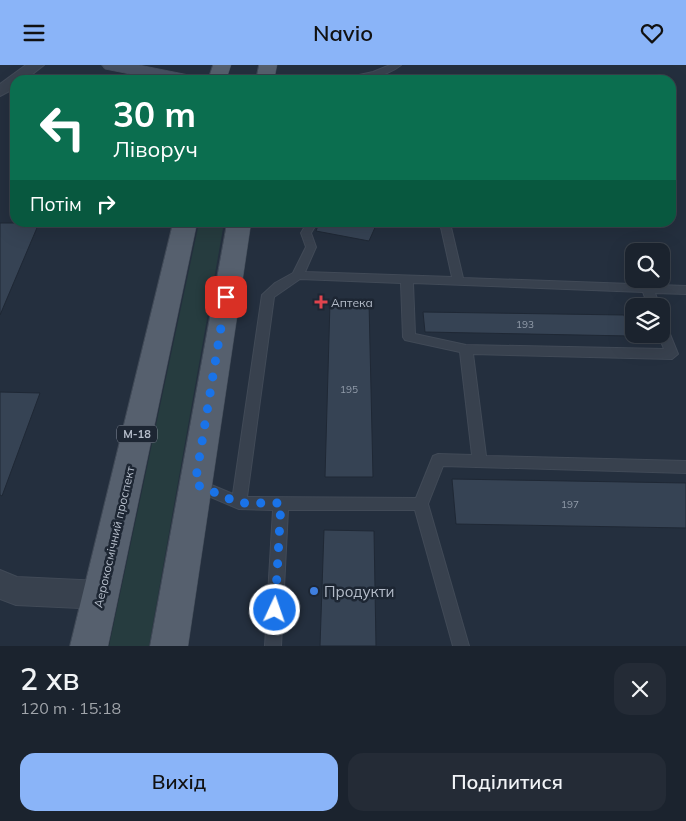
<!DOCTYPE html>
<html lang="uk">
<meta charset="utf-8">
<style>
body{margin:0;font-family:Mulish,sans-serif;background:#242b36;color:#f1f3f6;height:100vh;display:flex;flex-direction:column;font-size:19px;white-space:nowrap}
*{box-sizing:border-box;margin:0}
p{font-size:16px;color:#a0a4aa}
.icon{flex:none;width:28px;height:28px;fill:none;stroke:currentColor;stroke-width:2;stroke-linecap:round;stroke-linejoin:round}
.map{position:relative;height:581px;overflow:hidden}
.sheet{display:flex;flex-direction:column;background:#1b232e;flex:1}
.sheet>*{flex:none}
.banner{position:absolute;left:10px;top:10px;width:666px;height:152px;border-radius:15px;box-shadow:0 5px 20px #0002,0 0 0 1px #39404a;background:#0b6e4f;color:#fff;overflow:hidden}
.buttons{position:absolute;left:625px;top:178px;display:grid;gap:10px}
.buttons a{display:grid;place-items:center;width:45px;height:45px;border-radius:10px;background:#1b232e;box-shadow:0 5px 20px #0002,0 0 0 1px #39404a;font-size:25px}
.pin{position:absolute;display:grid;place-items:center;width:42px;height:42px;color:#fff;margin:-21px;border-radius:10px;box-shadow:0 2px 8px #0006}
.me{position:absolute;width:55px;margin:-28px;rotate:3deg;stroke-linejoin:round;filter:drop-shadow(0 0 4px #0008)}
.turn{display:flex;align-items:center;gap:18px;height:105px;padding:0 20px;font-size:22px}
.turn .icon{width:65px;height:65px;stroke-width:2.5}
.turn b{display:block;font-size:35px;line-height:42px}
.then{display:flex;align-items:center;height:48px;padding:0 20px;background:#0003;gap:10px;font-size:19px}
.round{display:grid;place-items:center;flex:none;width:52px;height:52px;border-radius:15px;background:#242b36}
.overview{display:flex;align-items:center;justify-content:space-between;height:85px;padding:0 20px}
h1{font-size:30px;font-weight:600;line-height:38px}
.button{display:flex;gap:10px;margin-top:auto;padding:10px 20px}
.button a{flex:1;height:58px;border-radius:15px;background:#8ab4f8;color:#111;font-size:20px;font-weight:600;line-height:58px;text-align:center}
.button a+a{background:#242b36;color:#f1f3f6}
header{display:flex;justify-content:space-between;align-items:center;height:65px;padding:0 20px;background:#8ab4f8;color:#111;font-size:22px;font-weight:600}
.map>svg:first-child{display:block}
.green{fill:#263c3f}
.building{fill:#364354;stroke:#1f2835}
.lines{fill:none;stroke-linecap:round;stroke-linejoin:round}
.service-casing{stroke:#414a57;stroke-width:2}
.minor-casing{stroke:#414a57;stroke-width:2}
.secondary-casing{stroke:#414a57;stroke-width:1}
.primary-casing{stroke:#414a57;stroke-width:1}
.service{fill:#38414e;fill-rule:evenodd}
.minor{fill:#38414e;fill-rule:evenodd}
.secondary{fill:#465061;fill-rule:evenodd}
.primary{fill:#56606e;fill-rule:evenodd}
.route{stroke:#1a73e8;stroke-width:9;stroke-dasharray:0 16.2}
.health-dot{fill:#e0444e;stroke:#1d2633;stroke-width:2}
.shop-dot{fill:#3f7fe0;stroke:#1d2633;stroke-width:2}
.labels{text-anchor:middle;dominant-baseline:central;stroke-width:5;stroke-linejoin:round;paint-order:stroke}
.number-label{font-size:10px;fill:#929caa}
.shield{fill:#1d2633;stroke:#878f9c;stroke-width:1}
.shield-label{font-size:11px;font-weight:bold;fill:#b4bcc9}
.poi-label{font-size:12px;fill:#b4bcc9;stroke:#1d2633;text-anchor:start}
.street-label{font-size:12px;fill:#b4bcc9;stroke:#1d2633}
.near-poi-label{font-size:15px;fill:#b4bcc9;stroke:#1d2633;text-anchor:start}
</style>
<header><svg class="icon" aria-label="menu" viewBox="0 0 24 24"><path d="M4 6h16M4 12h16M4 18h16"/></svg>Navio<svg class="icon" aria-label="heart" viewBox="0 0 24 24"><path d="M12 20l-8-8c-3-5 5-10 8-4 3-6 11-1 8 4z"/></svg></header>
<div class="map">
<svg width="686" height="581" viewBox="0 0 686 581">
<rect width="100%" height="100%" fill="#242f3e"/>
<path class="green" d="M199,158H224L149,581H109Z"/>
<path class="building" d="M0,158H39L0,250Z
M319,158H377L369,176L316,166Z
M330,237H369L373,412H325Z
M423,247L624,250L630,271L425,267Z
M0,327L40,328L2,431L0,430Z
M452,414L686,418V463L456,459Z
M324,465L374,466L376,581H320Z"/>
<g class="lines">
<g class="service-casing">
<path id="service" d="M390,0H401C384,14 357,15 336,15L373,7Z
M307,158H317L311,168L316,182L305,207L452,212L440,158H450L463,213L686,221V229L655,228L660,241H648L643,227L413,218L415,269L466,280L664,284L658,269H661V256L665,257L678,289L672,294L473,289L486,391L686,396V408L443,401L428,439L469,581H453L415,445H288L281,581H265L273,445L239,444L192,424L190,420L192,416L197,414L233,429L262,230L275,218L293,208L306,182L301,168ZM300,214L401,218L403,272L405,275L460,287L472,390L438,389L433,391L416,433L247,432L274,232Z"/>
</g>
<g class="minor-casing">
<path id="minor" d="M26,0H44L25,15H15V23L0,31V19Z
M0,505L17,512L101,516L112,520L116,530L112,540L101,544L16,540L0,534Z"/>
</g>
<g class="secondary-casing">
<path id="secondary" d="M102,0H139L194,11L197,15H160L105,4Z"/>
</g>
<g class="primary-casing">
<path id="primary" d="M213,0H231L226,15H208Z
M259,0H277L274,15H256Z
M173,158H197L108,581H70Z
M227,158H251L188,581H150Z"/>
</g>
<use href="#service" class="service"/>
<use href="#minor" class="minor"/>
<use href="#secondary" class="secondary"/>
<use href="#primary" class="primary"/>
</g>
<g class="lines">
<path class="route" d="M226,232L195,419L239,438H281L275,545"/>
</g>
<path class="health-dot" d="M318.5 229.5h5v5h5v5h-5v5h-5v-5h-5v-5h5z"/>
<circle class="shop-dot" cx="314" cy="526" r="5"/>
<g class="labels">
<g class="number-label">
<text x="525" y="259">193</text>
<text x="349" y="324">195</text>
<text x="570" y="439">197</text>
</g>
<rect class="shield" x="117" y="360.5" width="40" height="17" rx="4"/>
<g class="shield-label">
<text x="137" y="369">М-18</text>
</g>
<g class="poi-label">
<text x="331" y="237">Аптека</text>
</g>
<g class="street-label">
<text transform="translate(114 472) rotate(-77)">Аерокосмічний проспект</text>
</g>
<g class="near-poi-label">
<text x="324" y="526">Продукти</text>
</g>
</g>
</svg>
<div class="buttons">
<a><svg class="icon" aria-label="search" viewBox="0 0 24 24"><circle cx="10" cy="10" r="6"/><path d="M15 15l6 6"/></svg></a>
<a><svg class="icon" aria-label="layers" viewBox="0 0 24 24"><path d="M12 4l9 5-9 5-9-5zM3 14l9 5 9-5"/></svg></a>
</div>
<div class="pin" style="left:226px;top:232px;background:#d93025"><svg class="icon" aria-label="arrive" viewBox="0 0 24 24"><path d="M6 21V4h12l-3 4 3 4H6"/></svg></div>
<svg class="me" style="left:275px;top:545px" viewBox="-20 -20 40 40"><circle r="17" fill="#1a73e8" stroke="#fff" stroke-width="3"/><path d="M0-11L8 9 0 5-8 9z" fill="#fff"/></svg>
<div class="banner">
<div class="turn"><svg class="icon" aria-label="left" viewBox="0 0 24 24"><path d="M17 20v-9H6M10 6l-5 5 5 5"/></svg><div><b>30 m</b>Ліворуч</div></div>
<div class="then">Потім<svg class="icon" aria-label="right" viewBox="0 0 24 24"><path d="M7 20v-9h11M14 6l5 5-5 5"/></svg></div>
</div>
</div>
<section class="sheet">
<div class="overview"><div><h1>2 хв</h1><p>120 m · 15:18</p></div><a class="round"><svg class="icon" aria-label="close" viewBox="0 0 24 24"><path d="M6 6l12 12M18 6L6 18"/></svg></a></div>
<div class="button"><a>Вихід</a><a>Поділитися</a></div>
</section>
